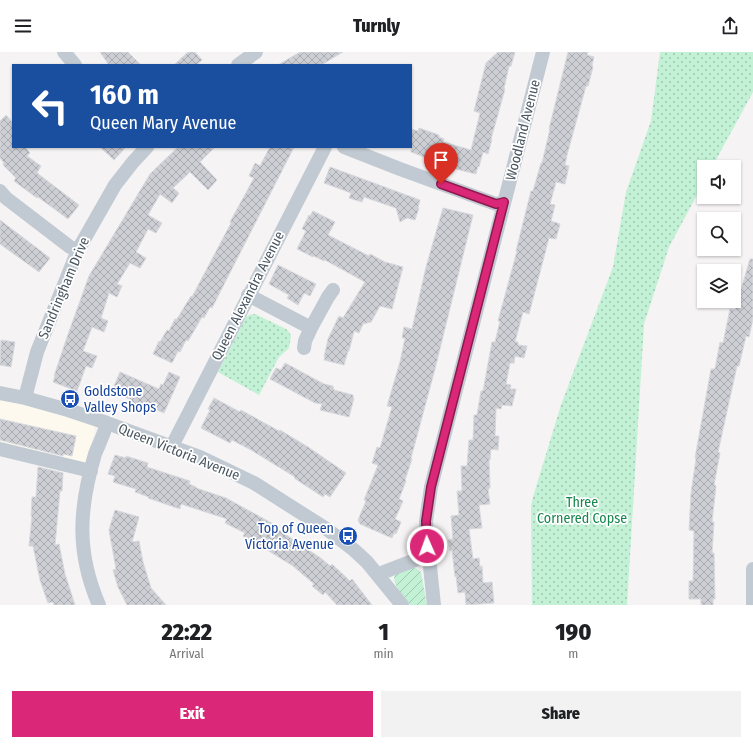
<!DOCTYPE html>
<style>
body{margin:0;font-family:"Fira Sans Condensed",sans-serif;background:#f2f2f2;color:#202124;height:100vh;display:flex;flex-direction:column;font-size:15px;white-space:nowrap}
*{box-sizing:border-box;margin:0}
p{font-size:13px;color:#757577}
.icon{flex:none;width:22px;height:22px;fill:none;stroke:currentColor;stroke-width:2;stroke-linecap:round;stroke-linejoin:round}
.map{position:relative;height:553px;overflow:hidden}
.drawer{display:flex;flex-direction:column;background:#fff;flex:1}
.drawer>*{flex:none}
.banner{position:absolute;left:12px;top:12px;width:400px;height:84px;border-radius:0px;box-shadow:0 1px 3px #0004;background:#1a4fa0;color:#fff;overflow:hidden}
.controls{position:absolute;left:697px;top:108px;display:grid;gap:8px}
.controls a{display:grid;place-items:center;width:44px;height:44px;border-radius:0px;background:#fff;box-shadow:0 1px 3px #0004;font-size:20px}
.pin{position:absolute;display:grid;place-items:center;width:34px;height:34px;color:#fff;margin:-41px -17px;border-radius:50% 50% 50% 0;rotate:-45deg;box-shadow:0 0 4px #0007}
.pin .icon{rotate:45deg}
.me{position:absolute;width:44px;margin:-22px;rotate:358deg;stroke-linejoin:round;filter:drop-shadow(0 0 3px #0008)}
.turn{display:flex;align-items:center;gap:14px;height:84px;padding:0 12px;font-size:18px}
.turn .icon{width:52px;height:52px;stroke-width:2.5}
.turn b{display:block;font-size:28px;line-height:34px}
.eta{display:flex;justify-content:space-evenly;align-items:center;height:68px;text-align:center}
.eta b{font-size:24px;font-weight:800;line-height:28px}
.cta{display:flex;gap:8px;margin-top:auto;padding:8px 12px}
.cta a{flex:1;height:46px;border-radius:0px;background:#db2777;color:#fff;font-size:16px;font-weight:800;line-height:46px;text-align:center}
.cta a+a{background:#f2f2f2;color:#202124}
header{display:flex;justify-content:space-between;align-items:center;height:52px;padding:0 12px;background:#fff;font-size:18px;font-weight:800}
.map>svg:first-child{display:block}
.commercial{fill:#fdf9ef}
.park{fill:url(#park-dots)}
.garden{fill:url(#garden-furrows)}
.building{fill:url(#building-cross-hatch);stroke:#d7d9de}
.lines{fill:none;stroke-linecap:round;stroke-linejoin:round}
.minor{stroke:#c1cad2;stroke-width:14}
.route-casing{stroke:#8e194d;stroke-width:10}
.route{stroke:#db2777;stroke-width:7}
.labels{text-anchor:middle;dominant-baseline:central;stroke-width:3.5;stroke-linejoin:round;paint-order:stroke}
.street-label{font-size:14px;fill:#4a5661;stroke:#fff}
.transit-label{font-size:14px;fill:#164399;stroke:#fff;text-anchor:start}
.park-label{font-size:14px;fill:#17864f;stroke:#fff}
</style>
<header><svg class="icon" aria-label="menu" viewBox="0 0 24 24"><path d="M4 6h16M4 12h16M4 18h16"/></svg>Turnly<svg class="icon" aria-label="share" viewBox="0 0 24 24"><path d="M12 15V3M7 8l5-5 5 5M5 13v7h14v-7"/></svg></header>
<div class="map">
<svg width="753" height="553" viewBox="0 0 753 553">
<defs>
<pattern id="park-dots" width="8" height="8" patternUnits="userSpaceOnUse"><rect width="8" height="8" fill="#c3f1d5"/><path d="M2 2h.1M6 6h.1" fill="none" stroke="#a0c6b0" stroke-width="1.8" stroke-linecap="round"/></pattern>
<pattern id="garden-furrows" width="10" height="10" patternUnits="userSpaceOnUse"><rect width="10" height="10" fill="#c3f1d5"/><path d="M-1 1l2-2M0 10L10 0M9 11l2-2" fill="none" stroke="#a0c6b0"/></pattern>
<pattern id="building-cross-hatch" width="8" height="8" patternUnits="userSpaceOnUse"><rect width="8" height="8" fill="#cdcfd5"/><path d="M0 0l8 8M0 8l8-8" fill="none" stroke="#a8abb0"/></pattern>
</defs>
<rect width="100%" height="100%" fill="#f5f3f3"/>
<path class="commercial" d="M0,347L23,351L96,372L87,412L0,392Z"/>
<path class="park" d="M660,0H753V40L712,115H704V130L669,195L644,272L627,553H532L531,454L533,445L561,353L613,215L626,140L651,69Z
M255,262L286,277L289,280L291,284L289,296L279,305L259,343L218,320L246,265L249,263Z"/>
<path class="garden" d="M412,516H415L421,520L427,553H410C406,547 387,527 397,521C401,518 408,518 412,516Z"/>
<path class="building" d="M100,0H128L141,13H109Z
M188,0H195L202,8L196,13H174Z
M300,0H343L321,13H278Z
M498,0H515L511,14H509L504,36L505,37L491,87H492L488,102L483,100L479,115L478,114L476,122L440,113V111L411,100V77L418,79L419,76L439,83V85L444,87L443,90L471,98L480,61L474,59L486,11Z
M568,0H588L587,3L594,5L592,13L593,15L588,34H586L567,103L565,113L569,114L565,132L556,130L550,152L555,153L551,169L560,172L556,187L549,186L529,262L523,260L515,290H518V293L527,294L524,306L515,304L514,311H510L506,332L511,333L510,337H516L512,354L502,353L501,357L496,356L495,384H499L498,398L491,397L490,408L489,407L490,436L488,437L490,452L479,453L482,476L469,477L473,507L479,506L480,515L482,514L483,531L492,530L494,551L466,553L465,540L458,541L456,524L455,525L452,498L450,499L448,488L453,487L451,464L459,463L457,439H462L461,414H467L469,388H473L474,363H477L481,339H483L492,290H495L500,269H498L517,199H516L531,139H533L541,111H542L550,77H549Z
M6,63L13,71V95H25L30,101L27,104L41,114L37,121L79,153L68,167L38,145L37,146L14,129L16,126L3,113L4,111L0,106V69Z
M100,95H126L114,108Z
M178,95H215L200,110L217,128L208,138L190,120L173,136L179,141L172,151L160,142L148,163L162,171L156,181L148,177L136,200L146,206L140,216L130,211L117,232L122,234L117,245L109,241L101,266L108,269L104,280L92,275L83,299L97,304L92,316L86,314L77,339L53,330L55,324H54L66,288L89,224L150,122Z
M270,95H294L212,256L210,255L204,266L202,265L188,289L186,288L180,300L178,299L172,311L153,302L159,289L160,290L167,278L169,279L175,267H177L191,244L192,245L231,171L230,170L254,126L249,124L255,111L260,114Z
M330,115L420,148L418,156H419L415,168L407,166L400,170L396,156L364,145L362,150L349,146L351,141L324,131Z
M443,156L473,163L435,317L411,406L412,407L405,428L406,429L399,447L403,449L395,467L401,470L396,482L394,481L392,486L360,472L358,468L366,449L364,448L378,413L372,411L377,395L380,396L392,355L387,354L400,310L405,286H402L404,275L412,277L426,215Z
M313,159L335,170L328,183L369,204L370,202L385,210L403,215L392,257L380,254L371,270L363,272L359,281L354,279L349,299H348L344,313L324,308L325,305H324L328,287L339,264L343,266L365,230L325,208L324,209L314,204L313,205L297,197L306,179L302,177L309,163L310,164Z
M0,168L50,206L39,220L0,192Z
M750,207H753V267L749,285L746,284L739,314H737L718,400L720,401L714,433L716,434L712,470H714L712,501H714L715,547H713V553H701V547H689V529H693L694,479L689,478L691,441L696,407L695,406L711,317H715L720,290L723,291L730,257L735,258Z
M278,213L316,232L310,244L304,241L298,253L287,246L289,243L269,232Z
M1,288L15,290L11,315L0,313Z
M285,311L324,332L333,334L334,338L353,343V345L354,346L349,365L320,358L322,352L315,351L270,327L276,316L281,318Z
M120,320L159,337L161,332L163,333L169,320L180,325L164,361L150,355L149,359L128,350L129,347L112,339Z
M214,346L240,360L241,358L279,379L280,378L308,395L346,421L330,445L325,442L323,445L294,426L295,425L251,398L232,388L230,391L201,376L210,358L208,357Z
M0,367L76,384L72,404L63,402V404L0,388Z
M115,403L126,406V404L148,411L147,415L190,429L189,432L196,435V436L226,446L277,474L276,476L322,507L330,514L332,512L350,529L352,527L372,553H337L325,540L323,543L312,534L314,532L293,514L259,493H257L252,491V489L243,484L245,481L225,471L227,467L181,452L180,457L148,446L149,445L135,440L136,437L113,430L115,424L108,422Z
M38,415L63,421L62,439H60L55,493L59,492L65,522L75,553H54L53,550L48,551L40,528L33,494H29L32,464H31L32,445H36Z
M115,458L139,465L132,490L139,489L143,510L151,536L166,553H127L118,535L113,518L116,517L109,478Z"/>
<g class="lines">
<path class="minor" d="M64,0L75,13
M238,13L256,0
M344,95L400,117L496,152L504,150
M0,139L6,146L70,195L78,198
M248,243L311,276L328,245L333,238
M304,296L305,289L311,276
M0,341L25,346L68,358L107,371L200,405L254,431L328,478L354,498L367,510L402,553
M25,346L37,300L78,198L115,133L133,110L147,95
M172,394L325,95
M0,397L91,419
M379,523L384,520L428,503
M99,553C76,500 79,456 95,402C99,392 104,382 107,371
M434,553L427,486L426,469L431,435L543,0
M753,553V517"/>
</g>
<g class="lines">
<g class="route-casing">
<path id="route" d="M427,494L426,469L431,435L504,150L496,152L441,132"/>
</g>
<use href="#route" class="route"/>
</g>
<defs>
<g id="bus-disc" transform="scale(1)"><circle r="9.5" fill="#1a4fb4" stroke="#fff"/><path d="M-5-6H5V4H4V6H2V4H-2V6H-4V4H-5ZM-3.5-4V0h7V-4ZM-3.5 1.2v1.5H-2V1.2ZM2 1.2v1.5H3.5V1.2Z" fill="#fff"/></g>
</defs>
<g fill-rule="evenodd">
<use href="#bus-disc" x="70" y="347"/>
<use href="#bus-disc" x="348" y="484"/>
</g>
<g class="labels">
<g class="street-label">
<text transform="translate(523 78) rotate(-76)">Woodland Avenue</text>
<text transform="translate(64 236) rotate(-67)">Sandringham Drive</text>
<text transform="translate(248 244) rotate(-63)">Queen Alexandra Avenue</text>
<text transform="translate(179 400) rotate(22)">Queen Victoria Avenue</text>
</g>
<g class="transit-label">
<text x="84" y="339">Goldstone<tspan x="84" dy="16">Valley Shops</tspan></text>
<text x="334" y="476" text-anchor="end">Top of Queen<tspan x="334" dy="16">Victoria Avenue</tspan></text>
</g>
<g class="park-label">
<text x="582" y="450">Three<tspan x="582" dy="16">Cornered Copse</tspan></text>
</g>
</g>
</svg>
<div class="controls">
<a><svg class="icon" aria-label="sound" viewBox="0 0 24 24"><path d="M4 9h4l5-4v14l-5-4H4zM17 9q2 3 0 6"/></svg></a>
<a><svg class="icon" aria-label="search" viewBox="0 0 24 24"><circle cx="10" cy="10" r="6"/><path d="M15 15l6 6"/></svg></a>
<a><svg class="icon" aria-label="layers" viewBox="0 0 24 24"><path d="M12 4l9 5-9 5-9-5zM3 14l9 5 9-5"/></svg></a>
</div>
<div class="pin" style="left:441px;top:132px;background:#d93025"><svg class="icon" aria-label="arrive" viewBox="0 0 24 24"><path d="M6 21V4h12l-3 4 3 4H6"/></svg></div>
<svg class="me" style="left:427px;top:494px" viewBox="-20 -20 40 40"><circle r="17" fill="#db2777" stroke="#fff" stroke-width="3"/><path d="M0-11L8 9 0 5-8 9z" fill="#fff"/></svg>
<div class="banner">
<div class="turn"><svg class="icon" aria-label="left" viewBox="0 0 24 24"><path d="M17 20v-9H6M10 6l-5 5 5 5"/></svg><div><b>160 m</b>Queen Mary Avenue</div></div>
</div>
</div>
<section class="drawer">
<div class="eta">
<div><b>22:22</b><p>Arrival</p></div>
<div><b>1</b><p>min</p></div>
<div><b>190</b><p>m</p></div>
</div>
<div class="cta"><a>Exit</a><a>Share</a></div>
</section>
